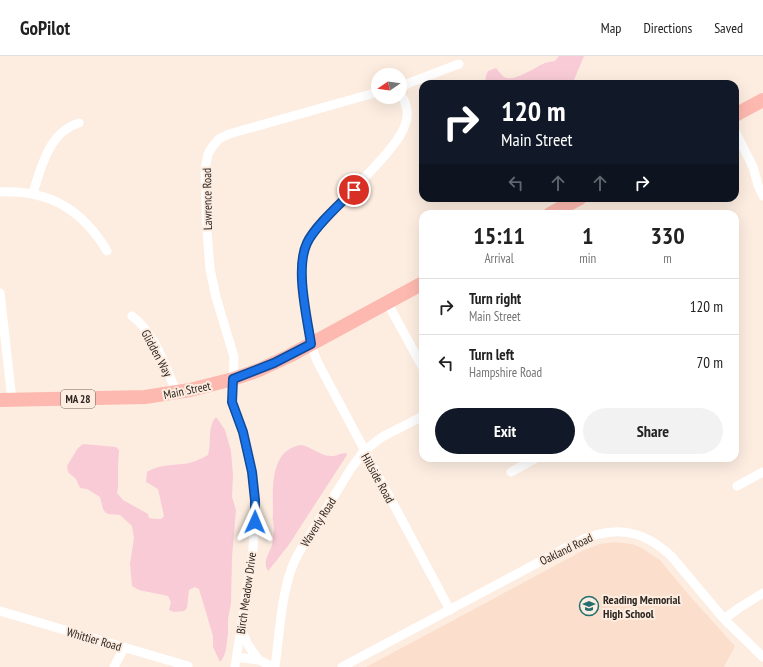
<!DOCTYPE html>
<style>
body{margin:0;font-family:"PT Sans Narrow",sans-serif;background:#f2f2f2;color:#222;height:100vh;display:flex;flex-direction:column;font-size:15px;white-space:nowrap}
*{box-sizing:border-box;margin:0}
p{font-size:13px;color:#767676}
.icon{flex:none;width:22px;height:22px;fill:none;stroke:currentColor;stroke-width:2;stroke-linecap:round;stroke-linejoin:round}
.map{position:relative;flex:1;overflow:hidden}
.panel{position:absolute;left:419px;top:154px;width:320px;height:252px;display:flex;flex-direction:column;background:#fff;border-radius:12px;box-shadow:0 4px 16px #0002}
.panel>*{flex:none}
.top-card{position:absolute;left:419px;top:24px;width:320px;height:122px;border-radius:12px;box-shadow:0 4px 16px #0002;background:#111827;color:#fff;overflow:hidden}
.needle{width:26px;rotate:257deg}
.tools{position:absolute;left:371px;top:12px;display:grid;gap:8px}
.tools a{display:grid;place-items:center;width:36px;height:36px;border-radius:50%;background:#fff;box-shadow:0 4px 16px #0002;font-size:20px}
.pin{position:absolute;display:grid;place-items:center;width:34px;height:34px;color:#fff;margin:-17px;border:2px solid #fff;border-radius:50%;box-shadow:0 1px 4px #0007}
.me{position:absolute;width:44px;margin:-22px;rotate:1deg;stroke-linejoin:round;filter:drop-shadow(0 0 3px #0008)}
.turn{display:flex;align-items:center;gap:14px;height:84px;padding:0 16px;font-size:18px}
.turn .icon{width:52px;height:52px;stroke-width:2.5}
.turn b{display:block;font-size:28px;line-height:34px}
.lanes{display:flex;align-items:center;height:38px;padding:0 16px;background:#0003;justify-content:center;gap:20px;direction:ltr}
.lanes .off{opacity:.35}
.eta{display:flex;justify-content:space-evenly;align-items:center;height:68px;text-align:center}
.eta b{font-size:24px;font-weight:800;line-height:28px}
.action{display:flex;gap:8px;margin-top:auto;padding:8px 16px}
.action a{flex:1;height:46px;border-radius:24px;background:#111827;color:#fff;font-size:16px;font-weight:800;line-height:46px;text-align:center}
.action a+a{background:#f2f2f2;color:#222}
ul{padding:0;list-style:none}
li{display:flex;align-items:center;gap:12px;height:56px;padding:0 16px;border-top:1px solid #e0e0e0}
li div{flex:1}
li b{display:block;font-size:15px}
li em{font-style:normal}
header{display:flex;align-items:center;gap:24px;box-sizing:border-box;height:56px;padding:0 20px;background:#fff;border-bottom:1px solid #e0e0e0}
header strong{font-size:19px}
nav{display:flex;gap:22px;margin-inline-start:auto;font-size:14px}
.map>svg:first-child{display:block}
.built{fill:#fbdfcc}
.green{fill:#f8cbd6}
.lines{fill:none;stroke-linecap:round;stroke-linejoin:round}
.minor{stroke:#fff;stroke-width:9}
.primary{stroke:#fdb9af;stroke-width:14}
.route-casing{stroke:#114b97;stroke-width:10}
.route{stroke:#1a73e8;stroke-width:7}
.labels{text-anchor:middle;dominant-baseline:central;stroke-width:4;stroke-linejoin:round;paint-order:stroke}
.shield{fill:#fdede1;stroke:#6c625b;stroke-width:1}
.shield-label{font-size:11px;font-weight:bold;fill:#2e2621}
.street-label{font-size:12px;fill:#2e2621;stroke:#fdede1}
.poi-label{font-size:12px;font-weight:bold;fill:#2e2621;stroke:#fdede1;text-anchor:start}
</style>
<header>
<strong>GoPilot</strong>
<nav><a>Map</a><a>Directions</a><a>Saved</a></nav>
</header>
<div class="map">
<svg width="763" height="611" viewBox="0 0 763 611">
<rect width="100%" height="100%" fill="#fdede1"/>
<path class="built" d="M615,486L632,488L640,491L660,504L689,539L735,590L724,611H366L582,495L599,488Z"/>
<path class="green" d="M559,0H584L574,24L571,28H487C484,24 486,19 488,15L496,12C499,15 502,21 507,22C518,24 535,11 545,7C548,6 551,6 555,5Z
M215,362H217L225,374L231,395L233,419L232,441L236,454L232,501L231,547L228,563V577L226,593L224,600L220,606L213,591V580L199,533L195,531L189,534L187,552L184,555L174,556L169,554L171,546L168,540L139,534L132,530L130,508L134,482L132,470L120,459L108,458L105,456L103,453L100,441L87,433L80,432L76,423L68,416L67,410L70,405L78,392L83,388L116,391L119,394L118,409V432L117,437L123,444L148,458L149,462L156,463H161L164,460L158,433L146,426L147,416C157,409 172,409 184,408C192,407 201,403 208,399C212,387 207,373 215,362Z
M300,389C309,389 320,400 330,400C335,401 340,397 346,397L347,399L288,490L268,515C262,506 269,498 272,489C273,484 273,478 274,473C274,468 272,463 273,458C273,434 269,395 300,389Z"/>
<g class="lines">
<path class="minor" d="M400,32L409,27L459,8
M400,38C406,45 409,57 406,66C403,78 394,88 387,97C368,119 347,140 327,162C320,170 311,178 307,188C296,211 307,284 318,307L450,554
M735,75L753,111L758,129L763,140
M0,136C49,134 82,153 107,195
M33,137C41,111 49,76 79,67
M0,237L12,344
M387,246L423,312
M132,260C156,278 165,311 177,337
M511,416L536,402
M737,430L763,416
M0,555L188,610
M724,563L739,552L763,537
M242,575L248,589L259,604
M237,601L259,604L273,611
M114,611L124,592
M235,611L253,494L255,444L249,401L243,376L232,345L234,301L216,241L210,213L207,175L205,113L208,98L212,91L219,83L229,78L378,36
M275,611C280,576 281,529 298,498L352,411L364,395L382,381L423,360
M342,611L575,487C612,469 642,472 672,501L724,563L763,601"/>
<path class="primary" d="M735,59L763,44
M550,158L580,142
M0,344L145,341L190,334L233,323L259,314L289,300L423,227"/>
</g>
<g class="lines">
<g class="route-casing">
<path id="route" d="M255,466V444L252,416L243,376L232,346L233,323L274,307L311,288C307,261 295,212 307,187C315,170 341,147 354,134"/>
</g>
<use href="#route" class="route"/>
</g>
<defs>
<g id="school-ring" transform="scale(1)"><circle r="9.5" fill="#fdede1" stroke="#236e6e" stroke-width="1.5"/><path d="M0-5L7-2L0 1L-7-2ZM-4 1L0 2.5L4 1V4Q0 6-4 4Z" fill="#236e6e"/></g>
</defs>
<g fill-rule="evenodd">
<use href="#school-ring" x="589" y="550"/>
</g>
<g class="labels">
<rect class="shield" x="61" y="334" width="34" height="18" rx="3"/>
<g class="shield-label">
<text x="78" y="343">MA 28</text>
</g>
<g class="street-label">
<text transform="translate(207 143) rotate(-91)">Lawrence Road</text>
<text transform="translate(157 297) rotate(62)">Glidden Way</text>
<text transform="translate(187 334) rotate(-12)">Main Street</text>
<text transform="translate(378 422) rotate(61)">Hillside Road</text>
<text transform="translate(318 466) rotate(-58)">Waverly Road</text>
<text transform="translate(566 493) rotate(-26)">Oakland Road</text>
<text transform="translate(246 537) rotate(-82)">Birch Meadow Drive</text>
<text transform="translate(94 583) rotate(16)">Whittier Road</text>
</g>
<g class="poi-label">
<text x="603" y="543">Reading Memorial<tspan x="603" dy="14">High School</tspan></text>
</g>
</g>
</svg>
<div class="tools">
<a><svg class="needle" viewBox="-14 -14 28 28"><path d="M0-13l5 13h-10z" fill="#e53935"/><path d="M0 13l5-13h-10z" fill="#767676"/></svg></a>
</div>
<div class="pin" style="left:354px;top:134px;background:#d93025"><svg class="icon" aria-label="arrive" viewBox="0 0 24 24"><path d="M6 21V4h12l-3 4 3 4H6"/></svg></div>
<svg class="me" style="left:255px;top:466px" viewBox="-20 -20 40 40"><path d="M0-17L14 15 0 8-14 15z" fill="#1a73e8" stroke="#fff" stroke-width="4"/></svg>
<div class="top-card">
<div class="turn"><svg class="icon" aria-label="right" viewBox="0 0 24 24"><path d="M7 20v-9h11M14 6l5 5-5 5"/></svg><div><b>120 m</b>Main Street</div></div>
<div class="lanes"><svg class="icon off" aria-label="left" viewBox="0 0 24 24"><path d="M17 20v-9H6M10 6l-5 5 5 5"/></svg><svg class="icon off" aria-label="ahead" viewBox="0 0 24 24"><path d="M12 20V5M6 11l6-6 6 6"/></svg><svg class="icon off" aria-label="ahead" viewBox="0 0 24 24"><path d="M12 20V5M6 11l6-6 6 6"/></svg><svg class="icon" aria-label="right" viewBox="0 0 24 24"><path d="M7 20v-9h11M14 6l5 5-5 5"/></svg></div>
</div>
<section class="panel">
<div class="eta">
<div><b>15:11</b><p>Arrival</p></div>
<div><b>1</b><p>min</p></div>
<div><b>330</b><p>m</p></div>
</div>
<ul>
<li><svg class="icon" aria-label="right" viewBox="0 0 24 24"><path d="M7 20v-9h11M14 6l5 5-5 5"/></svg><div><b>Turn right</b><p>Main Street</p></div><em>120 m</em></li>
<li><svg class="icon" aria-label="left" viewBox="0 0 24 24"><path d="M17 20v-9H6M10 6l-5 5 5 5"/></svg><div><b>Turn left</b><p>Hampshire Road</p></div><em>70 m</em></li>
</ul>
<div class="action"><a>Exit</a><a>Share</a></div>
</section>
</div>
